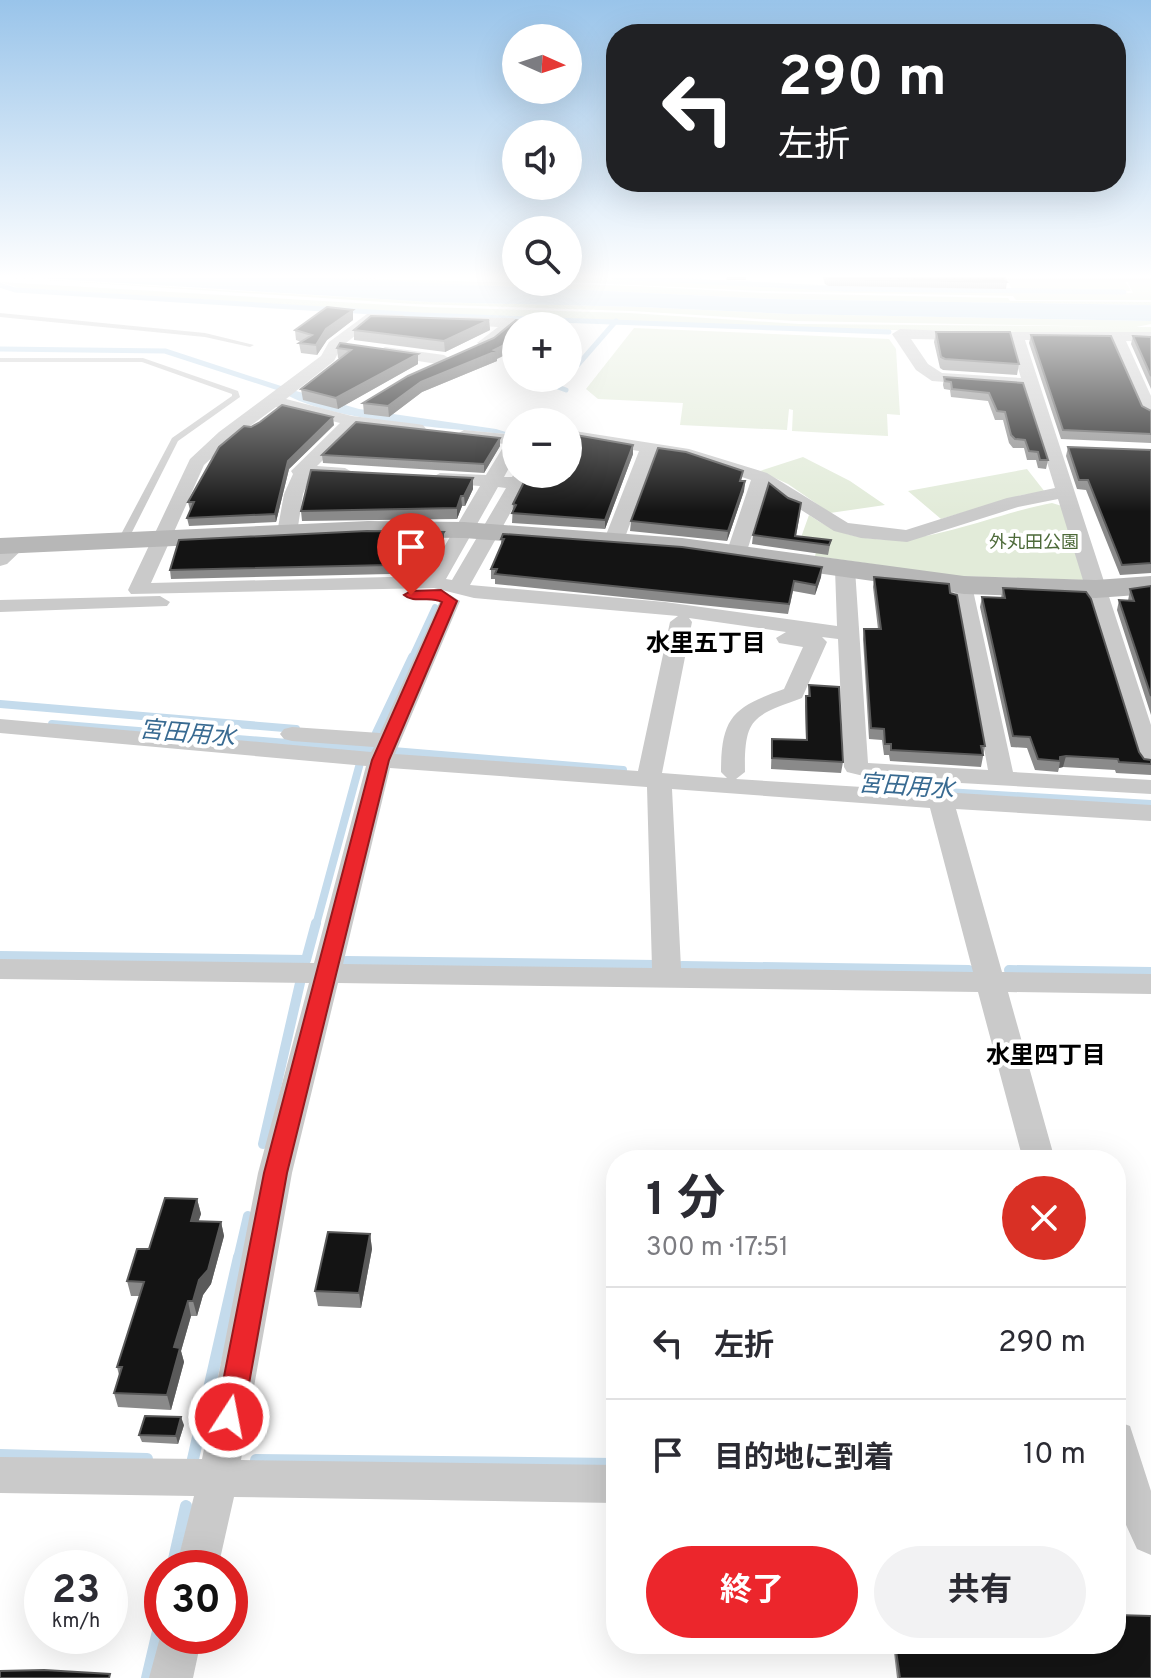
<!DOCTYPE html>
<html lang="ja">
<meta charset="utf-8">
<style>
body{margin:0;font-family:Overpass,"Noto Sans JP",sans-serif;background:#f2f2f3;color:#2b2b33;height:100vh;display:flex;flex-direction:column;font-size:30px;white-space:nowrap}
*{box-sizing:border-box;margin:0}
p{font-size:26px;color:#7c7c81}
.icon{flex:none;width:44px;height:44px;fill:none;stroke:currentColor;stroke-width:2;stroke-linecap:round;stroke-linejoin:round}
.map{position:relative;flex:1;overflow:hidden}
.side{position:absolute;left:606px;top:1150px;width:520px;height:504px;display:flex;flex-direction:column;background:#fff;border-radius:32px;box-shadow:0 8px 32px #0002}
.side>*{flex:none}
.banner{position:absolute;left:606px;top:24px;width:520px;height:168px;border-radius:32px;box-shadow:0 8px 32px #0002;background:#202124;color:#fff;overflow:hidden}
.needle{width:52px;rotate:93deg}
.tools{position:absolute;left:502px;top:24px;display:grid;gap:16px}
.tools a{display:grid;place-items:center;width:80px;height:80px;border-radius:50%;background:#fff;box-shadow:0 8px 32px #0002;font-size:40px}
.speed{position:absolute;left:24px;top:1550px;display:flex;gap:16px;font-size:40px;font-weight:700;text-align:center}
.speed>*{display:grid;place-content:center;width:104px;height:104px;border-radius:50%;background:#fff;box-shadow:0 8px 32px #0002;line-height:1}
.speed small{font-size:20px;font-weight:400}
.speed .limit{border:12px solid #d22;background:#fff;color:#111}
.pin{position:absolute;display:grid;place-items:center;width:68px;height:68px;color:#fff;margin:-82px -34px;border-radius:50% 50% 50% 0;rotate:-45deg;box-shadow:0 0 8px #0007}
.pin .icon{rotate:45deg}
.me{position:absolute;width:88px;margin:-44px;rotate:11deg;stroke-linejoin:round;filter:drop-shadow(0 0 6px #0008)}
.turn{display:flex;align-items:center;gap:28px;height:168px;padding:0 40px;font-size:36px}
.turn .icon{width:104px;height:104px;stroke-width:2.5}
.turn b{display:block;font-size:56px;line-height:68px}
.round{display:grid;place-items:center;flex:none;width:84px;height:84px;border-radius:42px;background:#f2f2f3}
.headline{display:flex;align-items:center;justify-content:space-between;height:136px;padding:0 40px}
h1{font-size:48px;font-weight:700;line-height:60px}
.action{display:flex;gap:16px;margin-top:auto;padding:16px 40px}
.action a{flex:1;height:92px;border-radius:48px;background:#ec262c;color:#fff;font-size:32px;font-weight:700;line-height:92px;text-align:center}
.action a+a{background:#f2f2f3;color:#2b2b33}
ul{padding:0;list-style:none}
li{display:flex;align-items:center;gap:24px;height:112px;padding:0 40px;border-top:2px solid #e1e1e2}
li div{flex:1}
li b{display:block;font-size:30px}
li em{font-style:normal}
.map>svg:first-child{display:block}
.green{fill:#e2ebd9}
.water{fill:#c4dbec}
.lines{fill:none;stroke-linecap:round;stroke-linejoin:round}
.stream-far4{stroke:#c4dbec;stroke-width:5}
.stream-far3{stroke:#c4dbec;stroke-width:6}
.stream-far2{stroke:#c4dbec;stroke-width:8}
.stream-far1{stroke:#c4dbec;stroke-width:10}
.stream{stroke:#c4dbec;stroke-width:12}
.lane{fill:#cacaca;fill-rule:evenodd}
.street{fill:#cacaca;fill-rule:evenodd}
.secondary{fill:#b7b7b7;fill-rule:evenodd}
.wall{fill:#8a8a8a}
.shaded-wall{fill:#5a5a5a}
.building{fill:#141414;stroke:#5a5a5a;stroke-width:2}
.route{fill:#ec262c;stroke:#99191d;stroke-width:2}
.labels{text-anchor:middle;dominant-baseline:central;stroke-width:8;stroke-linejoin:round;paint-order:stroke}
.far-park-label{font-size:18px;fill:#4d6a39;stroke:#fff}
.neighbourhood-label{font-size:24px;font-weight:bold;fill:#000;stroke:#fff}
.water-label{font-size:24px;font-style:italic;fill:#386a91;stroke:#fff}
</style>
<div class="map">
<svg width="1151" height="1678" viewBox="0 0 1151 1678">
<rect width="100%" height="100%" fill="#fff"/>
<path class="green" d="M0,277L430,302L639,307L789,314L1151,321V324L1136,327L794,321L632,311L414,304Z
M310,277L636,286L762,293L1008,298L1010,301L1151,302V305L775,299Z
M568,277L848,289L1133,293L1127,281H1151V300H1016L1013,296L763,291L568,282Z
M1007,280L1125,281L1131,291H1013Z
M0,282L425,307L629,313L799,324L1151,327V334L769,328L420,313L19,288Z
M634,328L889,339L896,349L900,415L887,414L888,436L792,431L793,410L789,409L787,430L680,425L683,403L598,399L586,389Z
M803,457L850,481L885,505L830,513L788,484L760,471Z
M1027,469L1045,492L1022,495L941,519L908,491Z
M1052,503L1062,506L1085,580L956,576L815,556L818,545L799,543L809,515C886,570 971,518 1052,503Z"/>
<path class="water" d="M24,277H310L775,299L1151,305V321L789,314L639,307L430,302Z
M282,387L359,409L496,429L516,435C459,429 322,422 279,390Z"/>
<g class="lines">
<path class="stream-far4" d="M615,277L847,289L1124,292
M0,285L15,290L421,315L889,332
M0,349L165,351L288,391
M568,376L616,321
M566,378L558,387L566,390"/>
<path class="stream-far3" d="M411,659L435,607"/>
<path class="stream-far2" d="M0,704L296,729
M52,724L374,750
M376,733L412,657
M393,751L623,770
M912,790L1151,804
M316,925L360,763"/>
<path class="stream-far1" d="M0,956L306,960L316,923
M346,961L656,965
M682,966L969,970
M1009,970L1151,972
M263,1144L300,983
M238,1259L248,1216"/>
<path class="stream" d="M0,1455L147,1459
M193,1459L239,1257
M256,1460L616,1464
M172,1568L186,1506
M147,1678L162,1614"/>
<path class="lane" d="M0,313L205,333L254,345L250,347L205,337L0,317Z
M0,358H143L238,391L240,397L178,441L128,540L123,543L118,540L172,438L232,396V394L142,362H0Z"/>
<path class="street" d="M936,277H1151V282L943,281Z
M367,314L403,315L410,319L403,323H371L341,347L334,361L286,399L352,416L417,424L423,425L426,429L423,433L356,427L317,466L345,468L354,473L345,478L310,477L303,494L297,533L287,539L277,533L284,494L293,474L291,471L340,423L276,407L231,440L204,465L151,583L427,576L480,486L440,483L431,478L440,473L486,475L505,444L464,440L455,435L464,430L516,435V455L504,477H512L516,471V474H532L470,585L665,602L837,626L835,569L838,565H852L855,569L868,763L988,770L954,585L957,581H971L1013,772L1151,780V794L872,778L847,772L844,767L838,639L822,637L827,642L802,698C753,716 744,717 745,772L736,779L1151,805V821L956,809L1002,972L1151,974V994L1008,992L1055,1160H1023L978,992L338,983L292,1173L241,1460L616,1465V1503L234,1497L218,1568H176L194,1496L0,1493V1457L202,1459L258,1173L309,983L0,979V959L314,963L366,766L0,733V719L371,752L374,747L292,741L284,739L280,734L284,729L292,727L380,733L440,601L450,595L460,601L395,754L638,771L670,622L678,616L474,598L434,588L131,594L128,590L190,459L219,432L321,356L329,342ZM498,487L506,488L452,580L446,579ZM689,618L786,632L776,638L779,643L803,647L784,689C734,707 721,716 721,772L727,778L662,773L692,622ZM390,768L647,787L652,968L343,964ZM672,789L930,808L973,972L681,968Z
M455,317L513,318L521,323L485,348L477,343L498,327L450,324V318Z
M900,329L974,332V338L969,340L911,339L928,364L942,373L1021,378L1008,335L1011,332H1151V342L1126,341L1151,396V419L1143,414L1111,341L1025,340L1151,725V769L1142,767L1139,762L1058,499L1018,507L907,542L861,538L834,531L767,488L746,554L736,560L726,554L751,480L686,459L656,454L624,540L614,546L604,540L639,451L568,440V430L689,449L767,473L848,523L906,530L1007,498L1055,488L1024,388L932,381L916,370L892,334Z
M385,347L444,355L452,360L444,365L379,355L377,352Z
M17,539L27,545L7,564L0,566V550Z
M160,596L170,602L167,606L0,612V600Z
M1116,1421L1130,1426L1151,1491V1555L1137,1549L1116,1503Z
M162,1630V1636H202L193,1678H149Z"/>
<path class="secondary" d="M368,521L464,522L682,538L964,576L1096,580L1151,576V594L1096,598L964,594L682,554L464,538L368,537L0,554V538Z"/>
</g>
<path class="wall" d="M727,277H746V280H726Z
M823,277H1004L1007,282L1006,289L828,286L825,284Z
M353,320L327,340L317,355L301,353L299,343L301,342L296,340L295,330Z
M489,320L490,330L445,352L354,340V330Z
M936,332L1019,364L1017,375L943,370L940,368L934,342Z
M1031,335L1151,411V443L1061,439L1029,343Z
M1133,336L1151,337V389L1131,344Z
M337,348L418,354V364L338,409L303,400L301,389L340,359L338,358Z
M497,359V361L422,392L389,417L364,414L363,403Z
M944,377L1023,383L1048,460L1046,469L1038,468L1036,460H1027L1024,448H1013L1009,443L1003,420H995L988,401L951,397L950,390L944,389L943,385Z
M334,425L289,469L276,522L189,526L187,518L191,510H190L188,502L251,427Z
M633,445V454L605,529L512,523L513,504Z
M500,446L484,473L323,463L322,455Z
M1068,447L1151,450V573L1120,575L1086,490L1077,489L1066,456Z
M473,478V489L465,506H462L457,519L302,521L301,511Z
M742,481H745L744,491L727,541L630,531L631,521Z
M800,513L796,536L831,540L828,555L752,544L753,535Z
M501,539L822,567L821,577L815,595L793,591L788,614L495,584V579H491V569L501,546Z
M444,541L427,570H390V574L171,579L170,570Z
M874,577L985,746L981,767L890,761L889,755H884L882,740L869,739L863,639L864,629H878L873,587Z
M1151,586V715L1117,610L1119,600L1128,601L1130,589Z
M1003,588L1144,759L1151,760V775L1116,773L1115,770L1063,767L1059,768L1058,772L1035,770L1027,748L1011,747L980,607L982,597L1001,598Z
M809,685L843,762L841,773L771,769L772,739L806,740L805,706L806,696H808Z
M197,1199L201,1214L198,1221L221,1222L224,1236L211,1284L203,1295L197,1316H191L181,1351L184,1362L171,1410L118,1407L114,1393L119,1375L117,1367L140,1296H131L127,1281L149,1249Z
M370,1234L372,1249L361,1308L318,1306L315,1291Z
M184,1425L178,1444L142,1442L139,1435Z
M893,1644H1116L1151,1678H897Z"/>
<path class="shaded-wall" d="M353,310V320L327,340L317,355L316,345L326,329Z
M489,320L490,330L445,352L444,341Z
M516,339V350L497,359V361L422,392L389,417L388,406L421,382Z
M418,354V364L338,409L336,398Z
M333,417L334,425L289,469L276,522L275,514L288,461Z
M500,438V446L484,473V464Z
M633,445V454L605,529V520Z
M473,478V489L465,506L464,496Z
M745,481L744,491L727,541L728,531Z
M461,496L462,506L457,519V508Z
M444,532V541L427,570L426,561Z
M822,567L821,577L815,595L816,585Z
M1066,756L1063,767L1059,768L1060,761V757Z
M197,1199L201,1214L194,1235L191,1221Z
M221,1222L224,1236L211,1284L203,1295L197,1316L193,1301L199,1280Z
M370,1234L372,1249L361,1308L359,1293Z
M188,1301L191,1316L181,1351L184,1362L171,1410L167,1395L174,1347Z
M181,1417L184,1425L178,1444L176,1436Z"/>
<path class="building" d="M825,277H1004L1007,282L829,279Z
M327,307L353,310L326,329L316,345L299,343L312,335L295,330Z
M371,316L489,320L444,341L354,330Z
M516,320L544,326H516V339L494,350L497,351L421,382L388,406L363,403L408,376L494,338Z
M936,332H1010L1019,364L945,359L941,357Z
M1031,335L1111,336L1142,406L1151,411V434L1063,430Z
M1133,336L1151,337V376Z
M340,343L418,354L336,398L301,389L351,350L337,348Z
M944,377L1023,383L1048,460H1040L1038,452L1029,451L1025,440L1015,439L1011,435L1005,412L997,411L989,393L952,389L951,382L945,381Z
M282,405L333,417L288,461L275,514L187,518L194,502H188L219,447L244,426L251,427L260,422Z
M356,422L500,438L484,464L322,455Z
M570,434L633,445L605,520L512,513L516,505L513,504L528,474H568V436Z
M1068,447L1151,450V563L1122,565L1088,480H1079Z
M658,448L686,452L743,471L740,481H745L728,531L631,521Z
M311,470L473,478L464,496H461L457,508L301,511Z
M769,483L788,498L801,503L795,536L831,540L829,545L753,535Z
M367,531L444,532L426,561H389V565L170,570L179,540Z
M503,534L682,547L822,567L816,585L794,581L789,604L495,574L497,569H491L504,539H501Z
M874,577L949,584L950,593L957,595L985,746H981L983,755L891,750V744H885L884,729L871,728L864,629H881Z
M1151,586V696L1119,600L1134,601L1130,589Z
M1003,588L1086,592L1091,599L1139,752L1144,759L1151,760V764L1119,762L1118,759L1066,756L1060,757V761L1038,759L1030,737L1013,736L982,597L1005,598Z
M809,685L839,687L843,762L772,758V739L807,740L806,696H810Z
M165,1198L197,1199L191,1221L221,1222L208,1270L199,1280L193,1301H188L174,1347L180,1348L167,1395L114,1393L122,1367H117L144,1282L127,1281L137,1249H149Z
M328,1232L370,1234L359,1293L315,1291Z
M145,1416L181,1417L176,1436L139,1435Z
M1116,1615L1151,1616V1678H900L895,1644H1116Z
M44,1670L110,1674L109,1678H0V1671Z"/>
<linearGradient id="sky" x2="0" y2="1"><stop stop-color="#99c4ea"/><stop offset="0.54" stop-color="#fff"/><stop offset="1" stop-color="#fff" stop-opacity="0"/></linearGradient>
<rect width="1151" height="512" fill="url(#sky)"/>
<path class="route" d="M441,590L457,601L389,760L287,1173L243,1417L239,1425L229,1429L220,1425L216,1417L264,1173L372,760L442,602C430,595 414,604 404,595L411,591Z"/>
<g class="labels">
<g class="far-park-label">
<text x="1034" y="543">外丸田公園</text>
</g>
<g class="neighbourhood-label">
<text x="706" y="645">水里五丁目</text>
<text x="1046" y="1057">水里四丁目</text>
</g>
<g class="water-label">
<text transform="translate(187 735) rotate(5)">宮田用水</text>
<text transform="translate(906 788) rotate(4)">宮田用水</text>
</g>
</g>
</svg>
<div class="tools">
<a><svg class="needle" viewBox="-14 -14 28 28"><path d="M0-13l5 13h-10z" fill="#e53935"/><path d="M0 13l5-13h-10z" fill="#7c7c81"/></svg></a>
<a><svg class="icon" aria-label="sound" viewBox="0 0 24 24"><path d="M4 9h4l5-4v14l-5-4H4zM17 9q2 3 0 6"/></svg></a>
<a><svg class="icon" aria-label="search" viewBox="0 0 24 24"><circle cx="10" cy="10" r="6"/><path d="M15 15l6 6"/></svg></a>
<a>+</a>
<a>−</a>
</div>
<div class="speed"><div>23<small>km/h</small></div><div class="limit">30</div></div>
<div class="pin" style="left:411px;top:595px;background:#d93025"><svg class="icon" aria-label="arrive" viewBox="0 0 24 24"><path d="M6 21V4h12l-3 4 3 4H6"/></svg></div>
<svg class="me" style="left:229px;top:1417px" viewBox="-20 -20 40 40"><circle r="17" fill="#ec262c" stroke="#fff" stroke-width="3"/><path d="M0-11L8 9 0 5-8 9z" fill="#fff"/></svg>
<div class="banner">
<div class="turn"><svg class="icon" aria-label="left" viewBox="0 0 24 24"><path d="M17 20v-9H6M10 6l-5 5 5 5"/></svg><div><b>290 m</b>左折</div></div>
</div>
<section class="side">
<div class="headline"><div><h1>1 分</h1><p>300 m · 17:51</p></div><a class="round" style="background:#d93025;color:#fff"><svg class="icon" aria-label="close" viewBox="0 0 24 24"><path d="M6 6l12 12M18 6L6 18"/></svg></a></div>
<ul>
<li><svg class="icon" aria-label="left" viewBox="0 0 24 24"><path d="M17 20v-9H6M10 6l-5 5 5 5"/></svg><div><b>左折</b></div><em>290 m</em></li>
<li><svg class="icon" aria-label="arrive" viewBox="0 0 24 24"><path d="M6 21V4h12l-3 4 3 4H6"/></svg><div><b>目的地に到着</b></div><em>10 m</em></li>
</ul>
<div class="action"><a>終了</a><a>共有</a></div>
</section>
</div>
